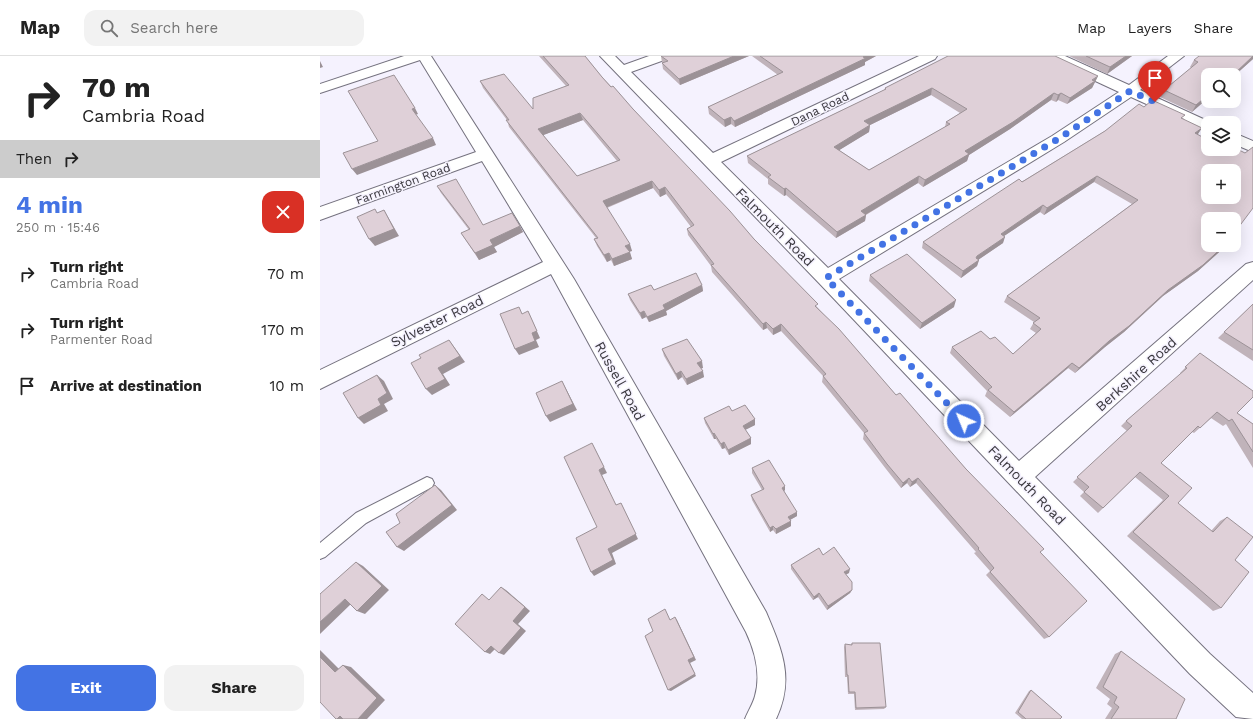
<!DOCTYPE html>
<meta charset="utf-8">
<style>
body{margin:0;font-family:"Work Sans",sans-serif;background:#f2f2f2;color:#222;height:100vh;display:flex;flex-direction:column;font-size:15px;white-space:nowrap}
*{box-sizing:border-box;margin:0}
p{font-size:13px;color:#767676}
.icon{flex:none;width:22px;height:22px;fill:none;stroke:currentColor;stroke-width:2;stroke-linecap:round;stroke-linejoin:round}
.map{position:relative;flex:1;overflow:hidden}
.panel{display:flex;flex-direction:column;background:#fff;width:320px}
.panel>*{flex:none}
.banner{background:#fff;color:#222;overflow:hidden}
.buttons{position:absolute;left:881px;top:12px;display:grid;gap:8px}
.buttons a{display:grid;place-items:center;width:40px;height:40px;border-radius:8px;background:#fff;box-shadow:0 4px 16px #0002;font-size:20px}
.pin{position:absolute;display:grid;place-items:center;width:34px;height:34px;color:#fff;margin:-41px -17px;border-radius:50% 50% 50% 0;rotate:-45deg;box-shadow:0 0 4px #0007}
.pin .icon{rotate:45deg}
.me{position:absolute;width:44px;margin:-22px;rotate:316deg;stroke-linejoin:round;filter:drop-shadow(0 0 3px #0008)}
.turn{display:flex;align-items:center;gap:14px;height:84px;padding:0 16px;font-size:18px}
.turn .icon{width:52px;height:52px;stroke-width:2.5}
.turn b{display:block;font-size:28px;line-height:34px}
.then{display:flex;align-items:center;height:38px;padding:0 16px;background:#0003;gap:8px;font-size:15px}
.round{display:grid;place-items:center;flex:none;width:42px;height:42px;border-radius:12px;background:#f2f2f2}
.headline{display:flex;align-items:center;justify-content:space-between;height:68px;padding:0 16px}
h1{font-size:24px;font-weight:700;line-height:30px;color:#4373e4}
.cta{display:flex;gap:8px;margin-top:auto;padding:8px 16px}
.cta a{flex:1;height:46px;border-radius:12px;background:#4373e4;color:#fff;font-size:16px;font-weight:700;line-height:46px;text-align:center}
.cta a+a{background:#f2f2f2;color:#222}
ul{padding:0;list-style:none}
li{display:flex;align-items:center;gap:12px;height:56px;padding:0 16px}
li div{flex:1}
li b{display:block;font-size:15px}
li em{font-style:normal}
header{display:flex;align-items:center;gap:24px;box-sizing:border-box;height:56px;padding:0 20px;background:#fff;border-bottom:1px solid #e0e0e0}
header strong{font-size:19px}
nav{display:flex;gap:22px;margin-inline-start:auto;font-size:14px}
.search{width:280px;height:36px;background:#f2f2f2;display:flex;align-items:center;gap:10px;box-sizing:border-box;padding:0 14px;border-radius:12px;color:#767676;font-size:15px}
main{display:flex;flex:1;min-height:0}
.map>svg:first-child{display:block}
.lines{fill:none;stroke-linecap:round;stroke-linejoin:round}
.lane-casing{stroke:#75727f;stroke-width:2}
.street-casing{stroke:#75727f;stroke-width:2}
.lane{fill:#fff;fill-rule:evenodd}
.street{fill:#fff;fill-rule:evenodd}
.wall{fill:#c0b3ba;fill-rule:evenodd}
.shaded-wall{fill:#9c9297}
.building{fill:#dfd0d8;stroke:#9c9297;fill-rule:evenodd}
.route{stroke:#4373e4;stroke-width:7;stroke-dasharray:0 12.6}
.labels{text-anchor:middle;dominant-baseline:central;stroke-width:3;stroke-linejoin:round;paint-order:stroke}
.far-street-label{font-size:12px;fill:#3a383e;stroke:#f5f2fe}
.street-label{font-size:14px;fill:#3a383e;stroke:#f5f2fe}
</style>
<header>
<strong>Map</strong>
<div class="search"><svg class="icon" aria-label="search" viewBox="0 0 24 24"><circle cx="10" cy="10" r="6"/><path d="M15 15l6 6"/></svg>Search here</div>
<nav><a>Map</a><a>Layers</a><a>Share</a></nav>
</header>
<main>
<section class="panel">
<div class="banner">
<div class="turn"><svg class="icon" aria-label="right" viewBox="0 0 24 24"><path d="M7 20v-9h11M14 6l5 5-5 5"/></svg><div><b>70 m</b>Cambria Road</div></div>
<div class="then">Then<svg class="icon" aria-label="right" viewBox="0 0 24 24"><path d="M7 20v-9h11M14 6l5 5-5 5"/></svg></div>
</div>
<div class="headline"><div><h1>4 min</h1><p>250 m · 15:46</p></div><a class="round" style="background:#d93025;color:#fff"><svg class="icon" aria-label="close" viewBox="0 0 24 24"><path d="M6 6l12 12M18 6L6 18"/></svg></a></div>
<ul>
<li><svg class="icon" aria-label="right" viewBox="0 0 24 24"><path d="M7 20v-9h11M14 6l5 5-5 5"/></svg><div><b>Turn right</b><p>Cambria Road</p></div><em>70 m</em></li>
<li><svg class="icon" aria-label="right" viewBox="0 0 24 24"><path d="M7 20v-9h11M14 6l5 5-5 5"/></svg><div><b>Turn right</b><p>Parmenter Road</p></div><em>170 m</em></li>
<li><svg class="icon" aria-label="arrive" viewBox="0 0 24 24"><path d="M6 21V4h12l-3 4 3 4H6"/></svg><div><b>Arrive at destination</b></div><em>10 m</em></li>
</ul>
<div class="cta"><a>Exit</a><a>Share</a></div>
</section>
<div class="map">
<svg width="933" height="663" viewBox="0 0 933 663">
<rect width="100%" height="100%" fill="#f5f2fe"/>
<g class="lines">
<g class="lane-casing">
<path id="lane" d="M107,421L112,423L114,427L112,431L46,467L5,501L0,503V487L36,457Z"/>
</g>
<g class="street-casing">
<path id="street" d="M84,0H111L254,223L446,556C462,594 475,623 456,663H425C428,655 433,648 435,640C441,619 435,595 426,576L231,218L0,333V314L223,206L162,105L0,164V151L156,96L100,4L0,37V28Z
M280,0H295L304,9L329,0H349L347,3L311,16L393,97L599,0H617L615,3L401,106L508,212L732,80L799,36L728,3L726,0H745L809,29L848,0H864L820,34L892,67H888V76L811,41L744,86L519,223L699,405L926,208L933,206V224L715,421L890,598L933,637V663L916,661L870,618L499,227Z
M914,77L933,85V96L914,88Z"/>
</g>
<use href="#lane" class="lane"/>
<use href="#street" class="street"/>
</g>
<path class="wall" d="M219,0H265L282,21L313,53L498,252L576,339L646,413L720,496L729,581L724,583L666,519L670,515L654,497L656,496L596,427L590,431L587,427L581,432L566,413L543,383L544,377L502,326L503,320L461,275L453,279L447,272L443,274L392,216L391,210L368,179L367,173L371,171L346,138L340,141L333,132L287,152L312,195L309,196L312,203L294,210L291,204L287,206L277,190L274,183L276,182L189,71L187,64L163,32L160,25L213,53L246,30ZM263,64L297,105L257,120L223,79Z
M341,0H429L360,29L343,13Z
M432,0H556L545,6V9L415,71L411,68L405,71L389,58L388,51L458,19Z
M749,0H812L787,18Z
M933,0V3L914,20L888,19V42L872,56L840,41L844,34L871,12L870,11L874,4Z
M778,20L772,32L747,48L738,44L736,46L731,44L690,73L649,99L647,105L603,131L598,127L546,159L545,165L516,182L466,139L464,140L448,128V123L428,107L427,100L564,34L565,32ZM611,39L640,57L626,66L625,71L549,114L519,94L549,76L550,69Z
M824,51L863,62L877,78L888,189H907L878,215L843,240L804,276L785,291L755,317L748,312L690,361L665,340L667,335L630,297L632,291L670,283L693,298L716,277L710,273L714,266L684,246L687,240L812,148L774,126L724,159L720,156L684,180L683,187L658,204H659L657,210L641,222L602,192L603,186Z
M117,130L163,169L200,170L203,176L174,191L177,196L159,204L141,177L149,174L121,137Z
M550,219L634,251L600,273L549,225Z
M382,229L383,235L346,255L347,259L329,266L326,261L322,263L310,244L308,238Z
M933,248V305L898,282Z
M342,293L383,312H381L384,321L367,329L362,321L358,324L344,300Z
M880,297L917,357L933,368V412L906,368L903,370L891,362L874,377L872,376L841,407L858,447L891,475L900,465L907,461L915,504L901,552L893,555L807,480L843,444L815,421L778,457L760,440L764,436L753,426L807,375L801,370L806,365L861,318L860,317Z
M412,355L435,363V369L425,374L431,382V388L409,399L405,392L402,393L396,383H394L385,367L384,362Z
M432,412L465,434L464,435L477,460L470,464L471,470L456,478L453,474L450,476L432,444L431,439L442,434L432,417Z
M503,499L529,517L526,518L532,534L530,537L507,554L498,541L493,544L471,513V509Z
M532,587L566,651L564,653L535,654L534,638H528L527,621H525L524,591L525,588L531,589Z
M801,595L856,663H785L792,652L787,648L790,643L776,632L795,598Z
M711,634L740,663H702L695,657L709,635Z"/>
<path class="shaded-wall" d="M414,0H429L360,29L359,23Z
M545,0H556L545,6V9L415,71L414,65Z
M806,0H812L787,18L790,11Z
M933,0V3L914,20V19H913Z
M0,5L3,11L0,12Z
M778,20L772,32L747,48L750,42Z
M612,32L611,39L544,72V65Z
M734,37L731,44L690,73L649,99L647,105L603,131L605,124L645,95Z
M741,37L738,44L736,46L738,39Z
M888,39V42L872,56L876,49Z
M95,52L98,58L95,59L92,53Z
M260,57L263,64L221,80L218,73Z
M411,61V68L405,71L404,64Z
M550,69L549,76L513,98L514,91Z
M882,72L878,78L871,84L875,77Z
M113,82L116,89L37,119L32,113Z
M599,120L598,127L540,162L541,155Z
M777,120L774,126L724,159L727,152Z
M332,125L333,132L285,152L283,145Z
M345,131L346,138L340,141L339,134Z
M466,132V139L464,140V133Z
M723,149L720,156L678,184L681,178Z
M64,154L68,161L79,180L55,190L49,183Z
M546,159L545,165L516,182L517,176Z
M200,170L203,176L174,191L177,196L159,204L155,197L170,184Z
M685,181L683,187L655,206L656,202L657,200Z
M310,188L312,195L307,196L305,190Z
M905,189H907L878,215L843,240L804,276L785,291L755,317L759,312L789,285L848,234Z
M310,196L312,203L294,210L292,203Z
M289,197L291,204L287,206L284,199Z
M659,204L657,210L641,222L643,215Z
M382,229L383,235L346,255L347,259L329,266L327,261L343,249Z
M636,244L634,251L600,273L602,267Z
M208,255L220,282L216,284L219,291L199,299L195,293L212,277Z
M324,255L326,261L322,263L320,257Z
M446,266L447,272L443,274V268Z
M461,268V275L453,279V273Z
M129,284L145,306L123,318L130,329L112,339L106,333L118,312Z
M382,305L383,312L379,313L377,307Z
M752,307L748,312L690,361L694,356Z
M361,315L362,321L358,324L356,318Z
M383,315L384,321L367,329L366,323Z
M57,319L64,325L73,343L64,348L68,355L44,368L38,362L58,343Z
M242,325L257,354L230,366L226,360Z
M435,363V369L423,375V370Z
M394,377L396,383H394L393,378Z
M431,382V388L409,399L408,394Z
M404,386L405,392L402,393L401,388Z
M272,387L287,417L282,419L298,454L279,414Z
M589,422L587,427L581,432L583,427Z
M598,422L596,427L590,431L592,426Z
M115,429L121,434L137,454L84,495L77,491Z
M465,430V434L462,437V432Z
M301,447L318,483L292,497L296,508L274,520L271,516Z
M477,456V460L468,465V461Z
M471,465V470L456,478V473Z
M453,470V474L450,476V472Z
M36,506L43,510L69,534L45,558L37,555Z
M530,513L529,517L523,520L524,516Z
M181,531L186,534L210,555L198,568L206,575L184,599L179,597L193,565Z
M532,534L530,537L507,554L508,550Z
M499,537L498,541L493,544L494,541Z
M25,543L33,546L0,578V566Z
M355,561L357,564L376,604L370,607L376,620L351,635L348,634L368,604Z
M171,590L176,592L170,598L165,596Z
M0,594L24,618L15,616L0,601Z
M23,609L31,611L65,644L47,663H38Z
M20,660L28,663H17Z"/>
<path class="building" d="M223,0H265L282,21L291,31L293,30L313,53L410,155L434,183L498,248L495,250L519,273L576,339L580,337L646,413L724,493L720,496L767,545L729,581L670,516L674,512L658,493L659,492L598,422L592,426L589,422L583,427L567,408L544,377L548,375L503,320L506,318L461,268L453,273L446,266L443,268L391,209L394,208L367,173L374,169L345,131L339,134L332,125L283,145L310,188L305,190L310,196L292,203L289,197L284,199L274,183L278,182L186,64H189L160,25L184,18L213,53V42L249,29ZM260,57L300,104L257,120L218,73Z
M341,0H414L359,23L342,7L348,5Z
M440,0H545L543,1L546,2L414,65L411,61L404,64L388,51L463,16Z
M628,0H735L778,20L772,24L775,25L750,42L741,37L738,39L734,37L693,66L645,95L649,98L605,124L599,120L541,155L546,159L517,176L466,132L464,133L448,121L451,119L427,100L566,33L565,32ZM612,32L647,53L626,66L630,68L549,114L514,91L550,69L544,65Z
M766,0H806L790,11Z
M879,0H933L913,19H888V39L876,49L844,34L878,6L874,4Z
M74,19L95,52L92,53L113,82L32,113L23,97L58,85L28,35Z
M832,44L865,59L861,62L882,72L875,77L888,84V93H907L910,95L912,93H917L925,97L933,91V152L915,176L918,178L914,181V163H888V189H905L883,209L848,234L809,270L789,285L759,312L752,307L694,356L668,334L672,331L632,291L661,275L670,283L675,281L693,298L721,273L713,267L720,262L687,240L818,144L777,120L727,152L723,149L681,178L685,181L657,200L656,202L659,204L643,215L603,186L699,123L702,126L785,75L819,48L824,51ZM888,115H914V141H888Z
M136,123L163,169L192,157L200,170L170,184L173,189L155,197L141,177L150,173L117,130Z
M55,153L57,157L64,154L74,173L49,183L37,161Z
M587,198L636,244L602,267L550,219Z
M376,217L382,229L343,249L345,253L327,261L324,255L320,257L308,238L331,229L334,234Z
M933,248V294L904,276Z
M199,251L202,258L208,255L217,275L212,277L215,285L195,293L180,258Z
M367,283L382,305L377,307L383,315L366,323L361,315L356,318L342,293Z
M129,284L140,300L118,312L125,323L106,333L91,307L101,302L99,299Z
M880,297L933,335V341L917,357L933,368V396L912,363L909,365L897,356L880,372L878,370L841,407L872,432L858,447L893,476L907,461L933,481L915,504L929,516L901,552L813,476L849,440L820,416L783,452L764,436L769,431L757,421L812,370L806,365L867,312L865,311Z
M57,319L67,337L58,343L61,349L38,362L23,337Z
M242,325L253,348L226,360L216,337Z
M425,349L435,363L423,370L431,382L408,394L404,386L401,388L394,377L393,378L384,362L409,350L412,355Z
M272,387L284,411L279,414L296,449L301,447L316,478L288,493L293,504L271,516L256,482L277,471L244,401Z
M449,404L465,430L462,432L477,456L468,461L471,465L456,473L453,470L450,472L431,439L444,433L432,412Z
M115,429L132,449L77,491L66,476L80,467L76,458Z
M514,491L530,513L524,516L532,526V534L508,550L499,537L494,541L471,509L499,492L503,499Z
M36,506L62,530L37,555L25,543L0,566V538Z
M181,531L205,551L193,565L201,572L179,597L171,590L165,596L135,568L162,538L169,544Z
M345,553L350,564L355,561L374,601L368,604L375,618L348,634L325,580L333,575L328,563Z
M532,587H560L566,651L536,652L535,636H529L528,619H527L525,588L532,589Z
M801,595L865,643L856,663H791L799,651L794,647L797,641L783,631Z
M0,601L15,616L23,609L57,642L38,663H23L20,660L17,663H16L0,646Z
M711,634L742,661L740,663H706L698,656Z"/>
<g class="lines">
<path class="route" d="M644,365L506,222L738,83L810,35L835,46"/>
</g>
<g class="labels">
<g class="far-street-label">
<text transform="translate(500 53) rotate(-26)">Dana Road</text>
<text transform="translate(83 128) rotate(-20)">Farmington Road</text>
</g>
<g class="street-label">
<text transform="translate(455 171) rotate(45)">Falmouth Road</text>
<text transform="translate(117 265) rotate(-26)">Sylvester Road</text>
<text transform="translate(816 318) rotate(-42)">Berkshire Road</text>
<text transform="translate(300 325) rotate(61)">Russell Road</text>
<text transform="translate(707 429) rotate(46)">Falmouth Road</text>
</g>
</g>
</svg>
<div class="buttons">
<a><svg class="icon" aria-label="search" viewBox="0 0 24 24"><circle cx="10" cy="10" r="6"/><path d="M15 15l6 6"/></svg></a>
<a><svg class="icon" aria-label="layers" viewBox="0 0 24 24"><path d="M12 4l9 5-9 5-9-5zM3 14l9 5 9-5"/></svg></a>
<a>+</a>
<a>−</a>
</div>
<div class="pin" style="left:835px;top:46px;background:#d93025"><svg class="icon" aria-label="arrive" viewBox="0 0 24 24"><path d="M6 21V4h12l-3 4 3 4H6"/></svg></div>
<svg class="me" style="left:644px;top:365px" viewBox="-20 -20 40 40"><circle r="17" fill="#4373e4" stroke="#fff" stroke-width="3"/><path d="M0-11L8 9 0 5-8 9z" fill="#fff"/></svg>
</div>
</main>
